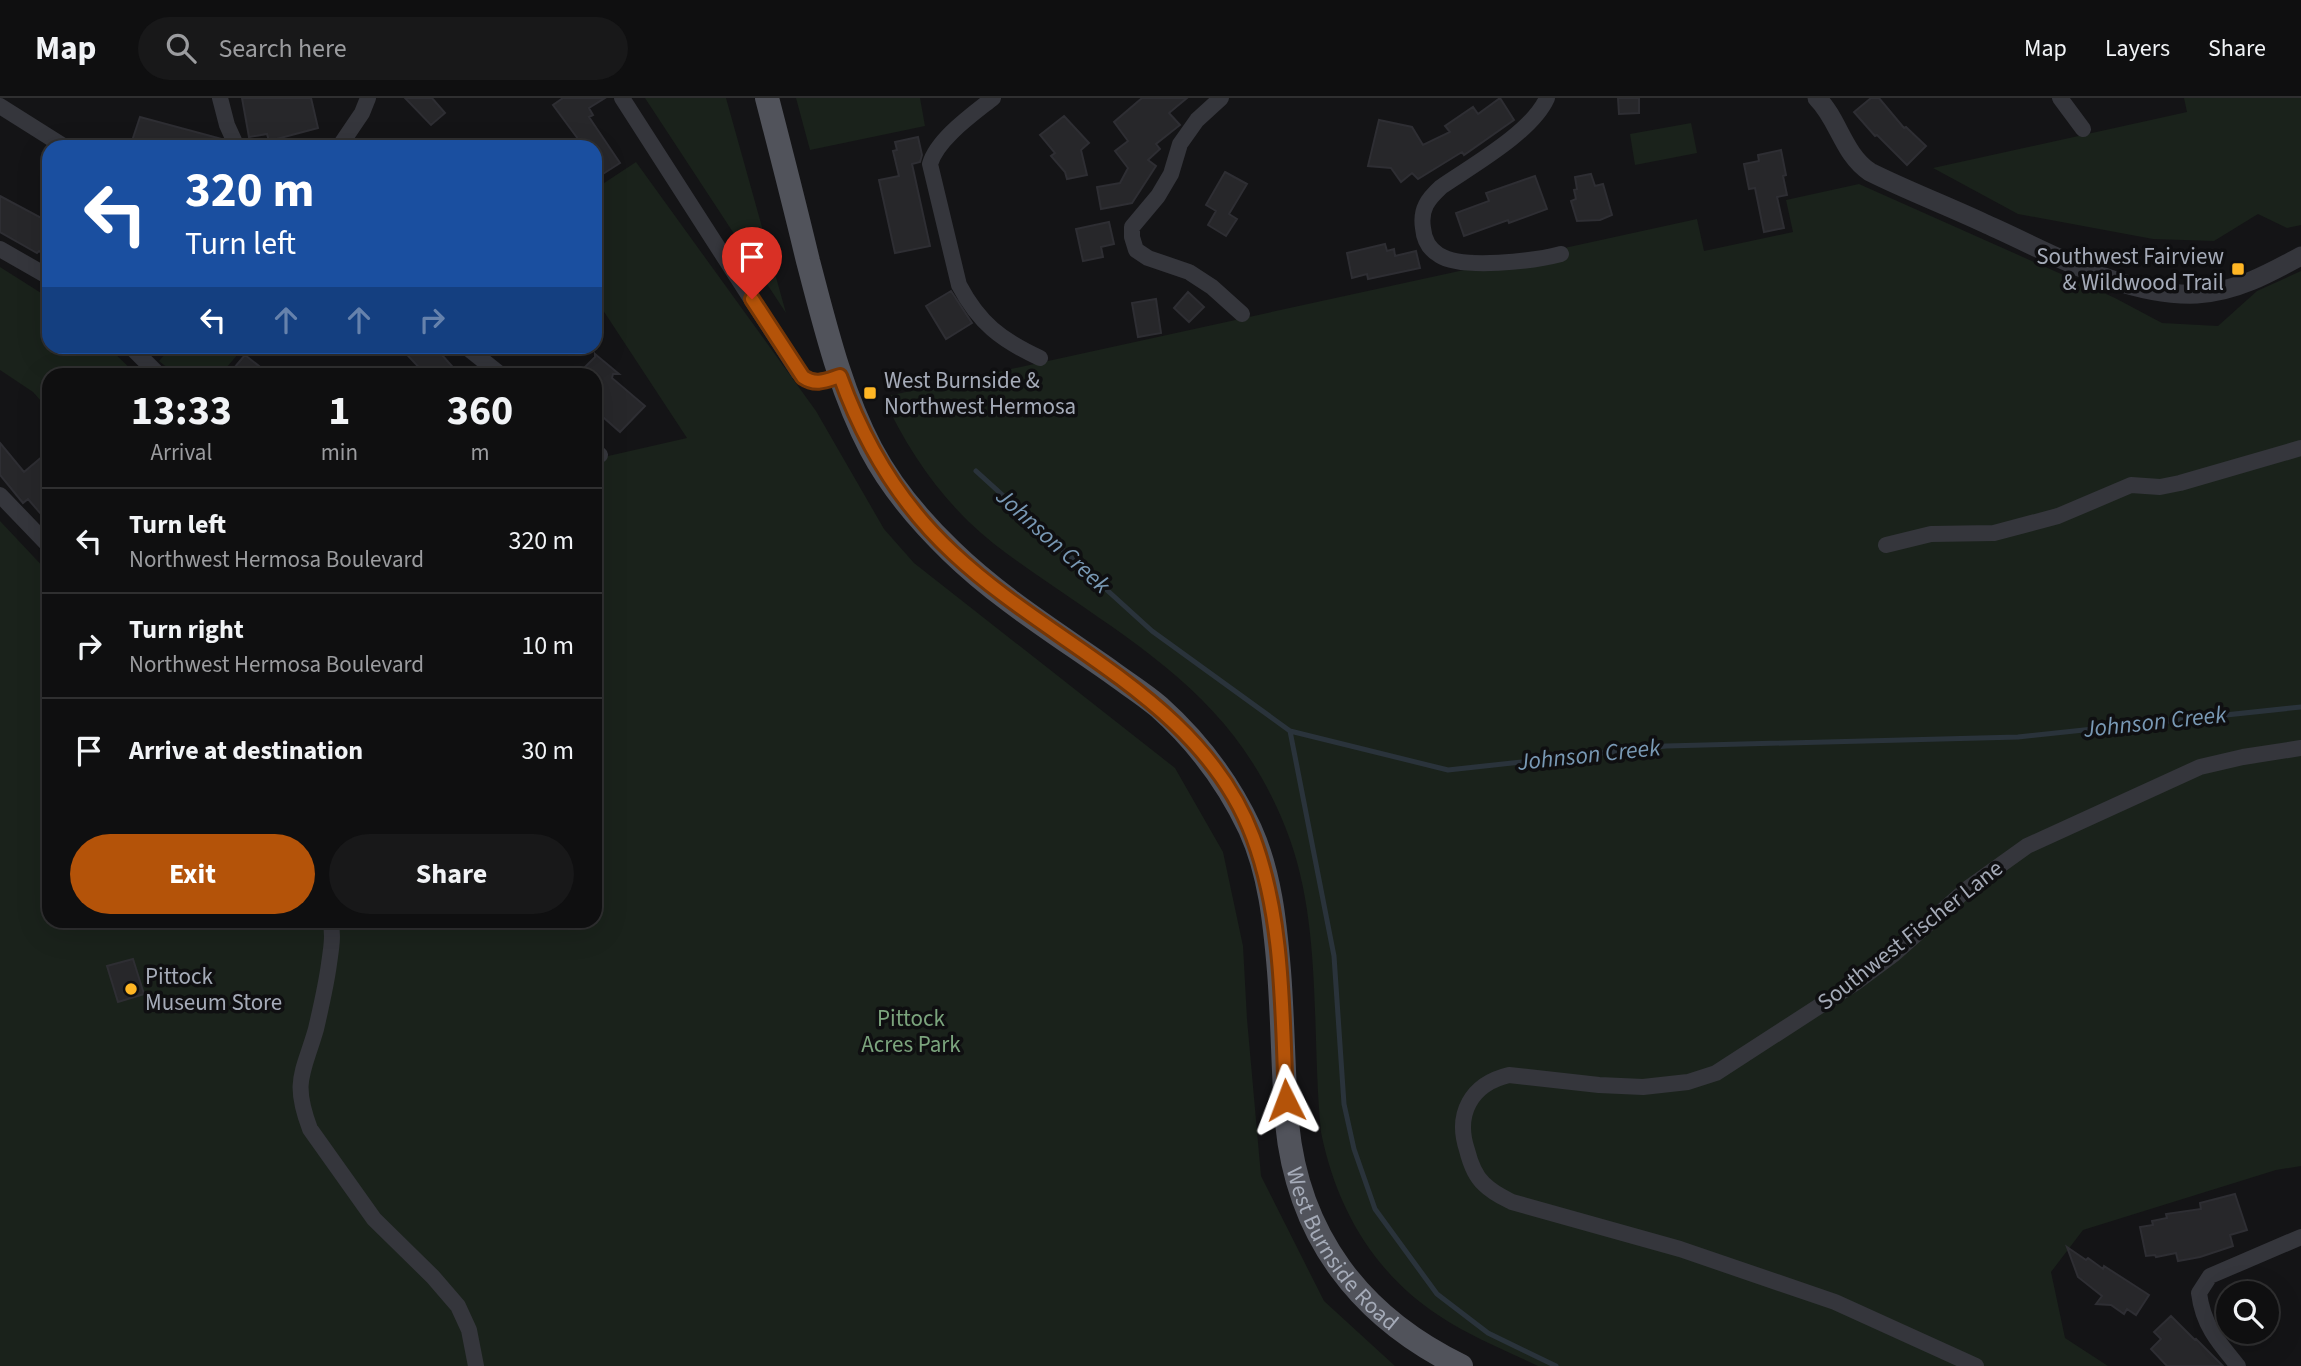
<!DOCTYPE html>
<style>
body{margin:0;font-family:"Source Sans 3",sans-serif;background:#181819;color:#f1f3f6;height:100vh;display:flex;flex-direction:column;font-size:26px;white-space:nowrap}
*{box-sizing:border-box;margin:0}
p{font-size:23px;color:#9b9c9f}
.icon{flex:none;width:38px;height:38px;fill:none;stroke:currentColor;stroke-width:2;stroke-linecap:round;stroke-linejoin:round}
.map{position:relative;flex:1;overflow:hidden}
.side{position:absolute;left:42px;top:270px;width:560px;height:560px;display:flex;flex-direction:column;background:#0f0f10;border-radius:21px;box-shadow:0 7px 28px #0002,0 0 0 2px #2f2f30}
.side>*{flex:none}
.top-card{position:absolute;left:42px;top:42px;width:560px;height:214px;border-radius:21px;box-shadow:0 7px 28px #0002,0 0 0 2px #2f2f30;background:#1a4fa0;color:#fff;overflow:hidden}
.buttons{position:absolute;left:2216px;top:1183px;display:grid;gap:14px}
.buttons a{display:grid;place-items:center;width:63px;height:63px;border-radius:50%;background:#0f0f10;box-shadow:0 7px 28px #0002,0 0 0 2px #2f2f30;font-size:35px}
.pin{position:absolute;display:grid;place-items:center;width:60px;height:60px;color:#fff;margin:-72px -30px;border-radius:50% 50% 50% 0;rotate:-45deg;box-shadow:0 0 7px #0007}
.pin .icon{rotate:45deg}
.me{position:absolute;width:77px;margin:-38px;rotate:357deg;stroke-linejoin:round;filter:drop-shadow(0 0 5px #0008)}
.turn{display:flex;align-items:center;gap:24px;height:147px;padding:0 28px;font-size:32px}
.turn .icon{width:91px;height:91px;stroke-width:2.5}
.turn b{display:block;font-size:49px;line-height:60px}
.lanes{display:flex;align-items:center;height:66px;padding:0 28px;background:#0003;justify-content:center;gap:35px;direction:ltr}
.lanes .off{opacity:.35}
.eta{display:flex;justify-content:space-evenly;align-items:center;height:119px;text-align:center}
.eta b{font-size:42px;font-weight:700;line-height:49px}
.action{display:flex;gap:14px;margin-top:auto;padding:14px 28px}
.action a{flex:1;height:80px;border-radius:42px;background:#b45309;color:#fff;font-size:28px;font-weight:700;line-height:80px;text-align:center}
.action a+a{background:#181819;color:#f1f3f6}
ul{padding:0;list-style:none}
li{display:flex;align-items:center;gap:21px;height:105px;padding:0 28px;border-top:2px solid #2f2f30}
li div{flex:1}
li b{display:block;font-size:26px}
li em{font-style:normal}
header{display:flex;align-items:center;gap:42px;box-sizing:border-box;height:98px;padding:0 35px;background:#0f0f10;border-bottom:2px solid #2f2f30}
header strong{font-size:33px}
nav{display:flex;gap:38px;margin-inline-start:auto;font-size:24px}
.search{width:490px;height:63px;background:#181819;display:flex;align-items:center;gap:18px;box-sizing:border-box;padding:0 24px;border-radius:38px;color:#9b9c9f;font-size:26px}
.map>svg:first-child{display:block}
.green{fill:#1a221b}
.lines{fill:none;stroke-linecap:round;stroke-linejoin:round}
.stream{stroke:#2a333b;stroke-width:5}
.building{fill:#27272a;stroke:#2e2e33;stroke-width:2}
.minor{stroke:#35363c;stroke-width:16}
.tertiary{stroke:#35363c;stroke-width:19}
.primary{stroke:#51535b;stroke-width:24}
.route-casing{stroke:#753606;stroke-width:18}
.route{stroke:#b45309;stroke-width:12}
.poi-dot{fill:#ffb624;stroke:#0f0f11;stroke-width:2.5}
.labels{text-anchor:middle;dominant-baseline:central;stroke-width:7;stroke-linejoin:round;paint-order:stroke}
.poi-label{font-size:23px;fill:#a5abb8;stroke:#0f0f11;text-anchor:start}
.street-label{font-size:23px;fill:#a5abb8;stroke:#0f0f11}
.park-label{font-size:23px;fill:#7ba47d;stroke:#0f0f11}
.water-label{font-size:24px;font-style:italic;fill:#7999b5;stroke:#0f0f11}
</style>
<header>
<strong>Map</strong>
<div class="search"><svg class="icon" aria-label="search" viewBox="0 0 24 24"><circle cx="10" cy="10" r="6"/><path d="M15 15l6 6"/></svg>Search here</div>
<nav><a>Map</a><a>Layers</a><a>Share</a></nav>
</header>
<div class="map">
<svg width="2301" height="1268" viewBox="0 0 2301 1268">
<rect width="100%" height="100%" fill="#141416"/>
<path class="green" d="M645,0H726L786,215Z
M796,0H920L925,28L810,52Z
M2184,0H2301V127L2287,130L2258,116L2214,143L2153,141L2018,116L1933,70L2187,14Z
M1691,25L1697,55L1635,67L1630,36Z
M636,64L816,313L884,431L914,465L1175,670L1223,754L1243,848L1247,921L1261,1078L1324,1203L1395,1268H0V423L49,475V822H595V361L687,340L595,200V91Z
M1859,86L2115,200L2162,225L2218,228L2257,193L2301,173V1068L2276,1072L2083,1132L2051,1174L2065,1240L2108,1268H1538C1505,1252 1469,1238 1438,1217C1373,1174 1336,1109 1321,1034C1311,935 1323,824 1286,731C1238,609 1156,559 1053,488C1024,468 995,449 969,424C932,388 905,346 883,299L1697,121L1704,153L1793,134L1786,102Z
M0,169L49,200V248L108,249L136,276H49V312L33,294L0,272Z
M171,249V248L244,249L221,276H175L159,263Z"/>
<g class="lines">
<path class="stream" d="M976,373L1152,533L1290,633L1448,672L1666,648L2018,639L2301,609
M1290,633L1334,858L1344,1006L1354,1051L1375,1111L1437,1196L1488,1235L1556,1268"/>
</g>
<path class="building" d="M242,0H311L318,30L269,43L267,36L249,39Z
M405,0H432L445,15L431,27Z
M563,0H605L589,10L593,17L589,19L620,65L595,81V49H584L553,7Z
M1142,0H1187L1169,15L1180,27L1156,46L1160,51L1148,62L1156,68L1132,105L1101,111L1097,89L1120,85L1128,70L1115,53L1128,43L1114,24Z
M1500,0L1514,22L1464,57L1462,54L1418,81L1412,75L1401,84L1391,70L1368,68L1379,22L1412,29L1423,47L1450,34L1445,28L1473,9L1478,16Z
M1618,0H1639V15L1619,16Z
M1871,0H1879L1904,30L1906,29L1926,48L1907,67L1877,37L1875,38L1854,14Z
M1064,18L1089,45L1081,52L1087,77L1067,81L1065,74L1051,58L1055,55L1040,37Z
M140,19L222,41L225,49H130Z
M918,39L922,57L920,64L912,66L930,148L895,155L879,82L899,78L893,53L897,52L895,44Z
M1781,52L1786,77L1783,78L1787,97L1777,99L1784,130L1764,134L1755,90L1749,91L1744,66L1759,63L1758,57Z
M1225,74L1247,86L1229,116L1237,121L1226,138L1208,127L1216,113L1206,107Z
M1591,76L1595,88L1603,86L1612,117L1600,122L1577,123L1571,103L1576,101L1574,92L1577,91L1575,79Z
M1535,78L1547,111L1509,125L1508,122L1464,138L1456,115L1489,103L1486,95Z
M0,98L49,124V160L39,153L37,155L0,134Z
M1109,124L1114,146L1101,149L1103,159L1083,163L1076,131Z
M1385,146L1387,153L1394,151L1395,158L1416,153L1420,170L1368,181L1367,176L1352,180L1347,155Z
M951,193L972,225L946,241L926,208Z
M1188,194L1204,209L1189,224L1174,210Z
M1156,201L1161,235L1138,239L1132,205Z
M399,248H434L459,276H425Z
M595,256L619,276H613L612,280L645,308L620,334L595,312V276H578L595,259Z
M245,257L269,276H229Z
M0,345L24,374L49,353V408L40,415L28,401L23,405L0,377Z
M133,861L144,896L118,904L107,868Z
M2235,1096L2247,1132L2230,1137L2233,1148L2200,1159L2178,1163L2176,1155L2156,1159L2155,1157L2146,1158L2140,1129L2153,1127L2152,1123L2167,1120L2166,1116L2201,1111L2200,1105Z
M2067,1149L2086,1162L2088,1160L2103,1171L2104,1168L2149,1197L2136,1217L2127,1211L2124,1216L2111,1207L2096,1206L2102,1198L2078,1179Z
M2171,1218L2195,1242L2196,1241L2223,1268H2167L2151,1251L2161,1241L2154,1234Z"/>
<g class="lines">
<path class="minor" d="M220,0L227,27L237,49
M622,0L798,274C812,288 823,283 840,278
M993,0C973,16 937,41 930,66L959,187C979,225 1001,242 1040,260
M1221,0L1197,22L1180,46L1171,76L1158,98L1132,129V139L1136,152L1148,160L1189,174L1212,189L1242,216
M1547,0C1532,34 1473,67 1441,89C1428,101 1420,111 1423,130C1424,142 1429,151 1439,157C1462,172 1534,163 1561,156
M2060,0L2083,31
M0,8L65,49
M339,49L362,15L368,0
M0,151L49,179
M130,248L158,276
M465,248L500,276
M595,353L600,357
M0,397L49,448
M1886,447L1931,436L1994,435L2058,418L2131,387L2160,389L2180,385L2301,350
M330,822C334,837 331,851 329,866C326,888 321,909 316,931C303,976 292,983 310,1031L374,1121L433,1179L458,1208L469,1232L476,1268
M1976,1268L1835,1204L1680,1151L1512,1104C1502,1099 1493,1095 1484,1086C1475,1078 1470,1064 1467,1052C1455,1016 1471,986 1509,977L1599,987L1643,989L1688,984L1716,975L1855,885L1894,856L1967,791L2027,748L2200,669L2243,659L2301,650
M2238,1268C2218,1244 2203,1227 2199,1195L2210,1178L2301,1139"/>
<path class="tertiary" d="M1817,0C1839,22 1843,56 1870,74C1908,93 1948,108 1986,126C2052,155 2123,199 2197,196C2235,194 2268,176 2301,158"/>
<path class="primary" id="s1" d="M767,0C781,54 795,109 808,163C825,227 840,292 871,351C891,389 921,424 951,453C998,499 1056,535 1110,573C1126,585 1144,596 1159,609C1198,644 1228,684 1250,731C1270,775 1275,825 1279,873C1283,923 1283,975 1287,1025C1298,1138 1360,1219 1461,1268"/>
</g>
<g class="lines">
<g class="route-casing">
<path id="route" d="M752,201L803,279C816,288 827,282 840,278C864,345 900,406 953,455C1053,549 1202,602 1253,739C1284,822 1282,915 1286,1002"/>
</g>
<use href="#route" class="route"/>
</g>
<g class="poi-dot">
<rect x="2231" y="164" width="14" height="14" rx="3.5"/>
<rect x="863" y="288" width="14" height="14" rx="3.5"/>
<circle cx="131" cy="891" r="7"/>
</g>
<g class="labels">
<g class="poi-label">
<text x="2224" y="158" text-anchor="end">Southwest Fairview<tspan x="2224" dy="26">&amp; Wildwood Trail</tspan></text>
<text x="884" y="282">West Burnside &amp;<tspan x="884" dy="26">Northwest Hermosa</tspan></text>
<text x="145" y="878">Pittock<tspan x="145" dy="26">Museum Store</tspan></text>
</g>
<g class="street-label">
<text transform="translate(1910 837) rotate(-38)">Southwest Fischer Lane</text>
<text stroke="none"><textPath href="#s1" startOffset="1349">West Burnside Road</textPath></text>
</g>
<g class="park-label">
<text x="911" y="920">Pittock<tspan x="911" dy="26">Acres Park</tspan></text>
</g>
<g class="water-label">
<text transform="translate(1053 443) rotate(42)">Johnson Creek</text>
<text transform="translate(2155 624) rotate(-6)">Johnson Creek</text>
<text transform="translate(1589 657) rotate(-6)">Johnson Creek</text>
</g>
</g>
</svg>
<div class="buttons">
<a><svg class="icon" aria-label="search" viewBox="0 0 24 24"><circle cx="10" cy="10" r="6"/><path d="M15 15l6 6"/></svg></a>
</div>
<div class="pin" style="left:752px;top:201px;background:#d93025"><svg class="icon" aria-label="arrive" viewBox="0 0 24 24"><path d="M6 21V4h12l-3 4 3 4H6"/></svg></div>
<svg class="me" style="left:1286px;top:1002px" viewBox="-20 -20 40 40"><path d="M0-17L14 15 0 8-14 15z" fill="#b45309" stroke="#fff" stroke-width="4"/></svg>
<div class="top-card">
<div class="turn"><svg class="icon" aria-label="left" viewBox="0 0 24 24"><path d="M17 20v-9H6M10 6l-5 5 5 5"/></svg><div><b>320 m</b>Turn left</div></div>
<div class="lanes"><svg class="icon" aria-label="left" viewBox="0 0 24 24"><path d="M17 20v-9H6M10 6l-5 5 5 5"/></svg><svg class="icon off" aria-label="ahead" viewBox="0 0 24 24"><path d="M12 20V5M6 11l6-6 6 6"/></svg><svg class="icon off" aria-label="ahead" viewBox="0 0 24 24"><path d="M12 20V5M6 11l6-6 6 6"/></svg><svg class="icon off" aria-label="right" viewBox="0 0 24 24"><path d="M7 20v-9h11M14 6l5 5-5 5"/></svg></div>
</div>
<section class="side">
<div class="eta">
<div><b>13:33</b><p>Arrival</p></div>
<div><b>1</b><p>min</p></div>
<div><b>360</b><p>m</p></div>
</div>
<ul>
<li><svg class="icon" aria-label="left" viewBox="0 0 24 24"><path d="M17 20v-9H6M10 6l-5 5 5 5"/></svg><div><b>Turn left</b><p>Northwest Hermosa Boulevard</p></div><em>320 m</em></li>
<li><svg class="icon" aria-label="right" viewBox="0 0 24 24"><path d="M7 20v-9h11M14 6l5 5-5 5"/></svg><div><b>Turn right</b><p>Northwest Hermosa Boulevard</p></div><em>10 m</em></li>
<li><svg class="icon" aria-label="arrive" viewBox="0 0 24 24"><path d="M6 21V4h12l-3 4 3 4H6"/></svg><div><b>Arrive at destination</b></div><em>30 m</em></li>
</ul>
<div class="action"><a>Exit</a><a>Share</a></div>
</section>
</div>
